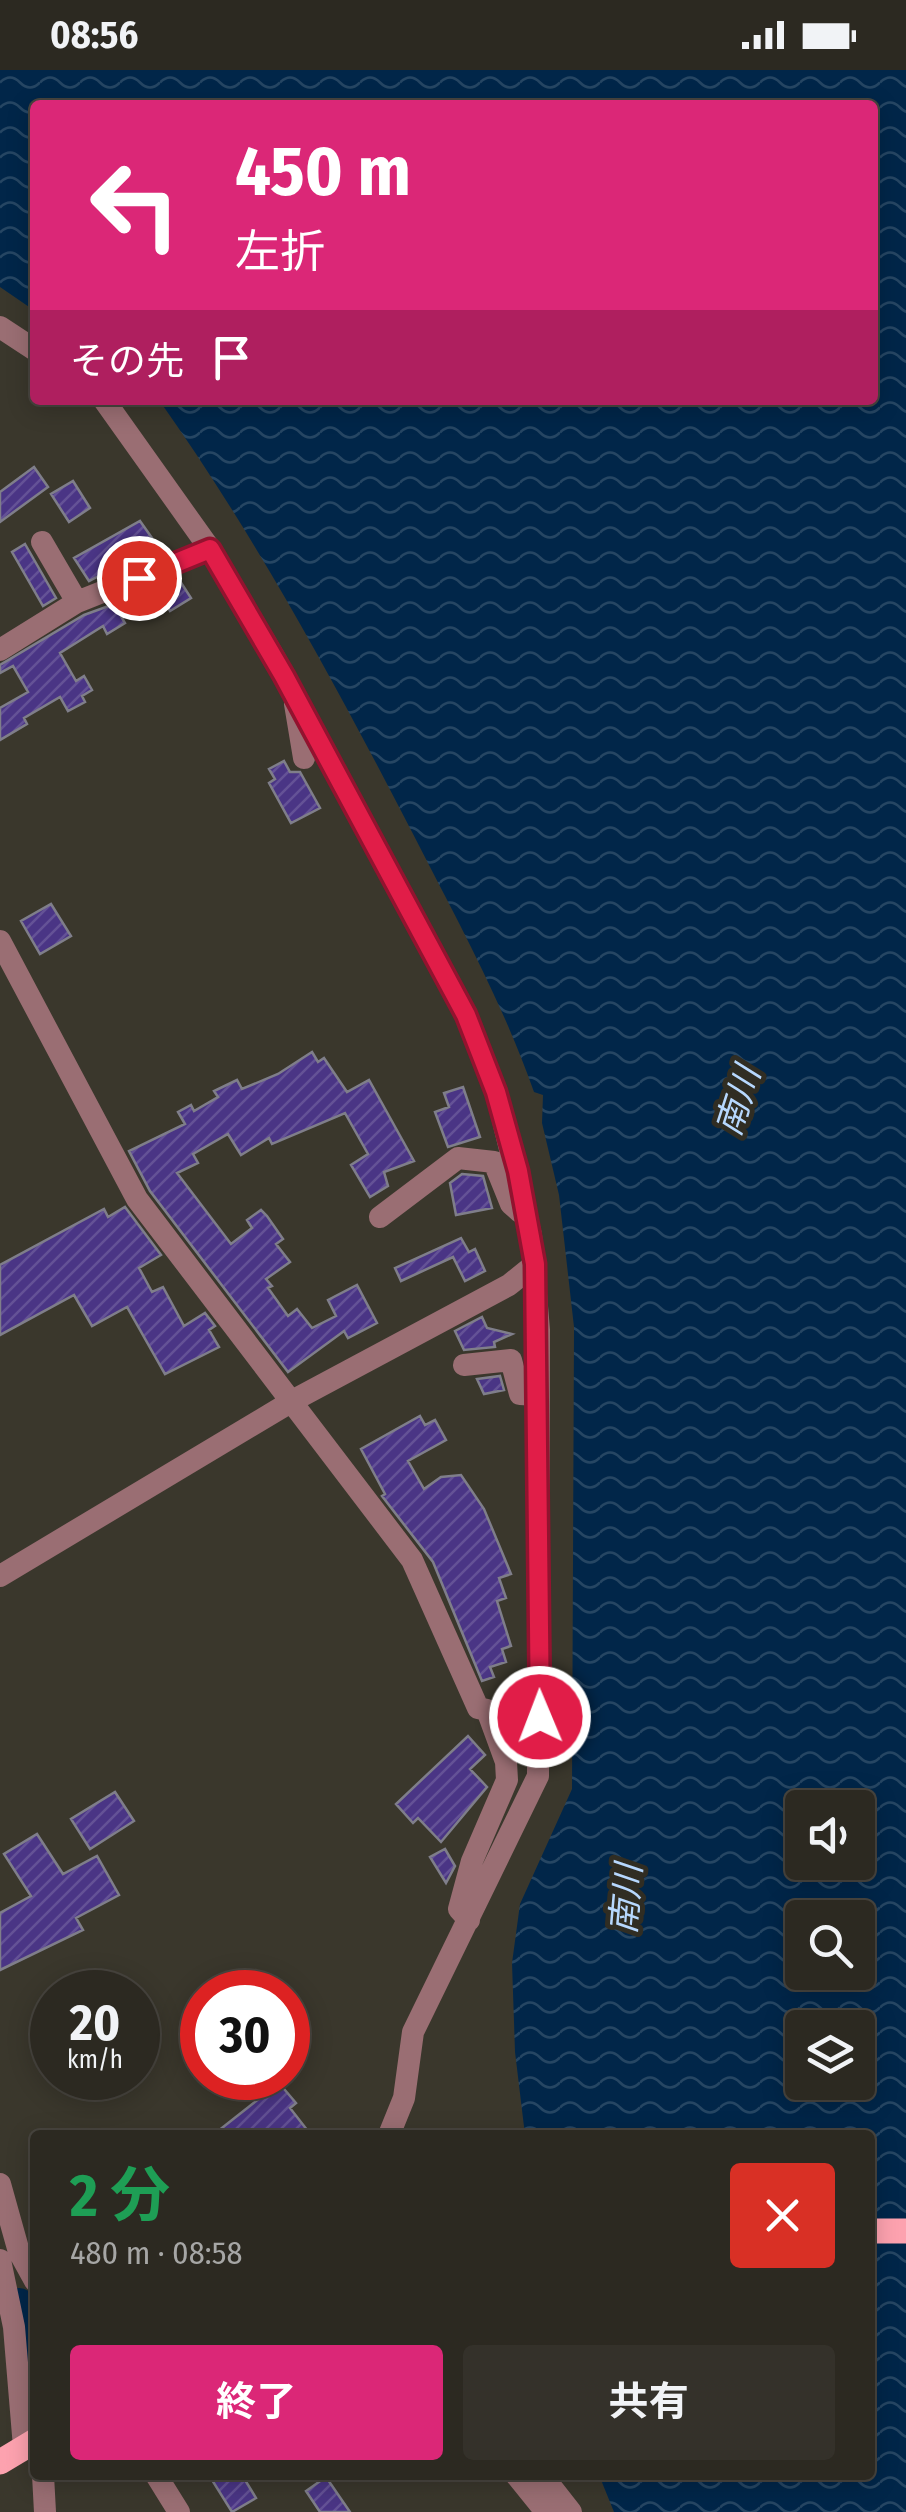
<!DOCTYPE html>
<html lang="ja">
<meta charset="utf-8">
<style>
body{margin:0;font-family:"Fira Sans Condensed","Noto Sans JP",sans-serif;background:#34312a;color:#f1f3f6;height:100vh;display:flex;flex-direction:column;font-size:38px;white-space:nowrap}
*{box-sizing:border-box;margin:0}
p{font-size:32px;color:#a6a6a5}
.icon{flex:none;width:55px;height:55px;fill:none;stroke:currentColor;stroke-width:2;stroke-linecap:round;stroke-linejoin:round}
.map{position:relative;flex:1;overflow:hidden}
.sheet{position:absolute;left:30px;top:2060px;width:845px;height:350px;display:flex;flex-direction:column;background:#2c2921;border-radius:10px;box-shadow:0 5px 25px #0003,0 0 0 2px #48453f}
.sheet>*{flex:none}
.top-card{position:absolute;left:30px;top:30px;width:848px;height:305px;border-radius:10px;box-shadow:0 5px 25px #0003,0 0 0 2px #48453f;background:#db2777;color:#fff;overflow:hidden}
.buttons{position:absolute;left:785px;top:1720px;display:grid;gap:20px}
.buttons a{display:grid;place-items:center;width:90px;height:90px;border-radius:10px;background:#2c2921;box-shadow:0 5px 25px #0003,0 0 0 2px #48453f;font-size:50px}
.speed{position:absolute;left:30px;top:1900px;display:flex;gap:20px;font-size:50px;font-weight:700;text-align:center}
.speed>*{display:grid;place-content:center;width:130px;height:130px;border-radius:50%;background:#2c2921;box-shadow:0 5px 25px #0003,0 0 0 2px #48453f;line-height:1}
.speed small{font-size:25px;font-weight:400}
.speed .limit{border:15px solid #d22;background:#fff;color:#111}
.pin{position:absolute;display:grid;place-items:center;width:85px;height:85px;color:#fff;margin:-42px;border:5px solid #fff;border-radius:50%;box-shadow:0 2px 10px #0007}
.me{position:absolute;width:110px;margin:-55px;rotate:359deg;stroke-linejoin:round;filter:drop-shadow(0 0 8px #0008)}
.turn{display:flex;align-items:center;gap:35px;height:210px;padding:0 40px;font-size:45px}
.turn .icon{width:130px;height:130px;stroke-width:2.5}
.turn b{display:block;font-size:70px;line-height:85px}
.then{display:flex;align-items:center;height:95px;padding:0 40px;background:#0003;gap:20px;font-size:38px}
.round{display:grid;place-items:center;flex:none;width:105px;height:105px;border-radius:10px;background:#34312a}
.headline{display:flex;align-items:center;justify-content:space-between;height:170px;padding:0 40px}
h1{font-size:60px;font-weight:700;line-height:75px;color:#1e9e55}
.cta{display:flex;gap:20px;margin-top:auto;padding:20px 40px}
.cta a{flex:1;height:115px;border-radius:10px;background:#db2777;color:#fff;font-size:40px;font-weight:700;line-height:115px;text-align:center}
.cta a+a{background:#34312a;color:#f1f3f6}
.status{display:flex;justify-content:space-between;align-items:center;height:70px;padding:0 50px;background:#2c2921;direction:ltr}
.status svg{height:28px;fill:currentColor}
.map>svg:first-child{display:block}
.water{fill:url(#water-waves);fill-rule:evenodd}
.lines{fill:none;stroke-linecap:round;stroke-linejoin:round}
.river{stroke:#012649;stroke-width:32}
.building{fill:url(#building-hatch);stroke:#7f7e8a;stroke-width:2.5}
.minor{stroke:#9a6e73;stroke-width:22}
.major{stroke:#fda2af;stroke-width:25}
.route-casing{stroke:#92132f;stroke-width:25}
.route{stroke:#e11d48;stroke-width:18}
.labels{text-anchor:middle;dominant-baseline:central;stroke-width:10;stroke-linejoin:round;paint-order:stroke}
.water-label{font-size:35px;font-style:italic;fill:#b7d8fe;stroke:#302d23}
</style>
<div class="status"><b>08:56</b><svg viewBox="0 0 49 12"><path d="M0 12V9h3v3zM5 12V6h3v6zM10 12V3h3v9zM15 12V0h3v12zM26 1h20v11H26zM47 4h2v5h-2z"/></svg></div>
<div class="map">
<svg width="906" height="2442" viewBox="0 0 906 2442">
<defs>
<pattern id="water-waves" width="16" height="10" patternUnits="userSpaceOnUse" patternTransform="scale(2.5)"><rect width="16" height="10" fill="#012649"/><path d="M0 5q4-4 8 0t8 0" fill="none" stroke="#264663"/></pattern>
<pattern id="building-hatch" width="6" height="6" patternUnits="userSpaceOnUse" patternTransform="scale(2.5)"><rect width="6" height="6" fill="#4a3585"/><path d="M-1 1l2-2M0 6l6-6M5 7l2-2" fill="none" stroke="#645296"/></pattern>
</defs>
<rect width="100%" height="100%" fill="#3a372c"/>
<path class="water" d="M0,0H906V2442H614L599,2405H870V2065H525L515,1982L512,1893L520,1834L572,1719L574,1257L559,1125L542,1053L543,1025L534,1022C502,931 456,848 412,762C335,613 256,467 159,330H872V35H35V241L0,217ZM802,1738H858V1792H802ZM802,1848H858V1902H802ZM802,1958H858V2012H802Z"/>
<g class="lines">
<path class="river" d="M19,2234L27,2278L30,2349"/>
</g>
<path class="building" d="M34,397L48,417L0,452V422Z
M73,411L90,438L69,452L51,424Z
M140,451L152,468L138,478L134,472L109,490L114,498L89,511L74,488Z
M25,474L56,528L43,536L12,482Z
M178,508L191,528L170,541L156,517Z
M114,534L125,553L107,564L103,556L60,583L76,611L84,606L92,620L82,626L85,632L68,641L60,627L24,648L27,654L0,670V638L28,622L13,596L0,603V595L84,545Z
M284,691L290,702H300L320,738L291,753L269,713L275,709L269,699Z
M51,834L71,866L40,884L21,851Z
M312,982L318,992L324,988L347,1022L369,1010L414,1091L384,1102L388,1116L370,1127L351,1095L368,1084L345,1043L272,1074L269,1068L241,1085L228,1064L193,1084L198,1093L177,1103L231,1174L252,1158L247,1150L261,1140L267,1146L283,1169L276,1174L290,1192L266,1209L272,1216L268,1218L288,1246L297,1239L312,1258L336,1246L328,1230L357,1215L377,1253L348,1268L344,1261L288,1302L150,1121L129,1081L185,1054L178,1042L191,1035L194,1041L218,1027L214,1021L237,1010L242,1019L278,1004Z
M463,1017L480,1067L448,1077L435,1042L449,1037L444,1023Z
M462,1104L483,1106L492,1138L456,1145L450,1113Z
M125,1137L161,1185L139,1198L152,1222L163,1217L184,1256L205,1243L215,1256L209,1260L219,1277L165,1304L127,1237L92,1256L74,1225L0,1265V1195L104,1139L108,1147Z
M461,1168L469,1182L475,1179L485,1201L465,1211L453,1187L401,1211L395,1198Z
M482,1247L487,1258L512,1264L494,1272L495,1277L464,1280L455,1261Z
M500,1306L504,1320L484,1324L477,1309Z
M420,1346L425,1355L435,1350L446,1370L408,1391L424,1419L441,1407L461,1405L484,1439L511,1504L499,1508L506,1528L497,1531L511,1576L502,1579L506,1592L490,1597L494,1607L482,1611L433,1492L382,1426L385,1424L361,1379Z
M468,1666L485,1685L470,1699L487,1717L441,1772L418,1748L413,1753L396,1734Z
M115,1722L134,1751L90,1779L71,1749Z
M37,1764L63,1804L97,1786L119,1825L76,1848L83,1860L0,1900V1843L31,1826L4,1784Z
M445,1779L455,1796L446,1813L430,1787Z
M279,2013L296,2033L290,2038L311,2065H213Z
M221,2405H242L256,2428L232,2442L212,2410Z
M326,2407L350,2442H320L306,2421Z"/>
<g class="lines">
<path class="minor" d="M0,257L35,280
M104,330L210,479L273,585L466,945L496,1022L531,1165L539,1260L538,1706L413,1962L404,2028L389,2065
M42,472L77,532
M0,580L77,532L210,479
M295,634L304,688
M0,871L137,1129L412,1490L478,1638L487,1640L506,1692L507,1710L472,1791L459,1839L469,1850
M380,1147L458,1088L494,1092L511,1134L520,1142
M464,1295L511,1290L520,1324L538,1325
M0,1506L294,1330L509,1215L535,1194
M0,2114L19,2182L35,2211
M0,2190L14,2257L24,2377
M43,2405L45,2442
M156,2405L179,2442
M516,2405L546,2442
M542,2405L571,2442"/>
<path class="major" d="M870,2161H906
M0,2392L35,2371"/>
</g>
<g class="lines">
<g class="route-casing">
<path id="route" d="M139,508L210,479L284,606L466,945L496,1022L518,1101L535,1194L540,1647"/>
</g>
<use href="#route" class="route"/>
</g>
<g class="labels">
<g class="water-label">
<text transform="translate(738 1031) rotate(-72)">南川</text>
<text transform="translate(626 1829) rotate(-85)">南川</text>
</g>
</g>
</svg>
<div class="buttons">
<a><svg class="icon" aria-label="sound" viewBox="0 0 24 24"><path d="M4 9h4l5-4v14l-5-4H4zM17 9q2 3 0 6"/></svg></a>
<a><svg class="icon" aria-label="search" viewBox="0 0 24 24"><circle cx="10" cy="10" r="6"/><path d="M15 15l6 6"/></svg></a>
<a><svg class="icon" aria-label="layers" viewBox="0 0 24 24"><path d="M12 4l9 5-9 5-9-5zM3 14l9 5 9-5"/></svg></a>
</div>
<div class="speed"><div>20<small>km/h</small></div><div class="limit">30</div></div>
<div class="pin" style="left:139px;top:508px;background:#d93025"><svg class="icon" aria-label="arrive" viewBox="0 0 24 24"><path d="M6 21V4h12l-3 4 3 4H6"/></svg></div>
<svg class="me" style="left:540px;top:1647px" viewBox="-20 -20 40 40"><circle r="17" fill="#e11d48" stroke="#fff" stroke-width="3"/><path d="M0-11L8 9 0 5-8 9z" fill="#fff"/></svg>
<div class="top-card">
<div class="turn"><svg class="icon" aria-label="left" viewBox="0 0 24 24"><path d="M17 20v-9H6M10 6l-5 5 5 5"/></svg><div><b>450 m</b>左折</div></div>
<div class="then">その先<svg class="icon" aria-label="arrive" viewBox="0 0 24 24"><path d="M6 21V4h12l-3 4 3 4H6"/></svg></div>
</div>
<section class="sheet">
<div class="headline"><div><h1>2 分</h1><p>480 m · 08:58</p></div><a class="round" style="background:#d93025;color:#fff"><svg class="icon" aria-label="close" viewBox="0 0 24 24"><path d="M6 6l12 12M18 6L6 18"/></svg></a></div>
<div class="cta"><a>終了</a><a>共有</a></div>
</section>
</div>
